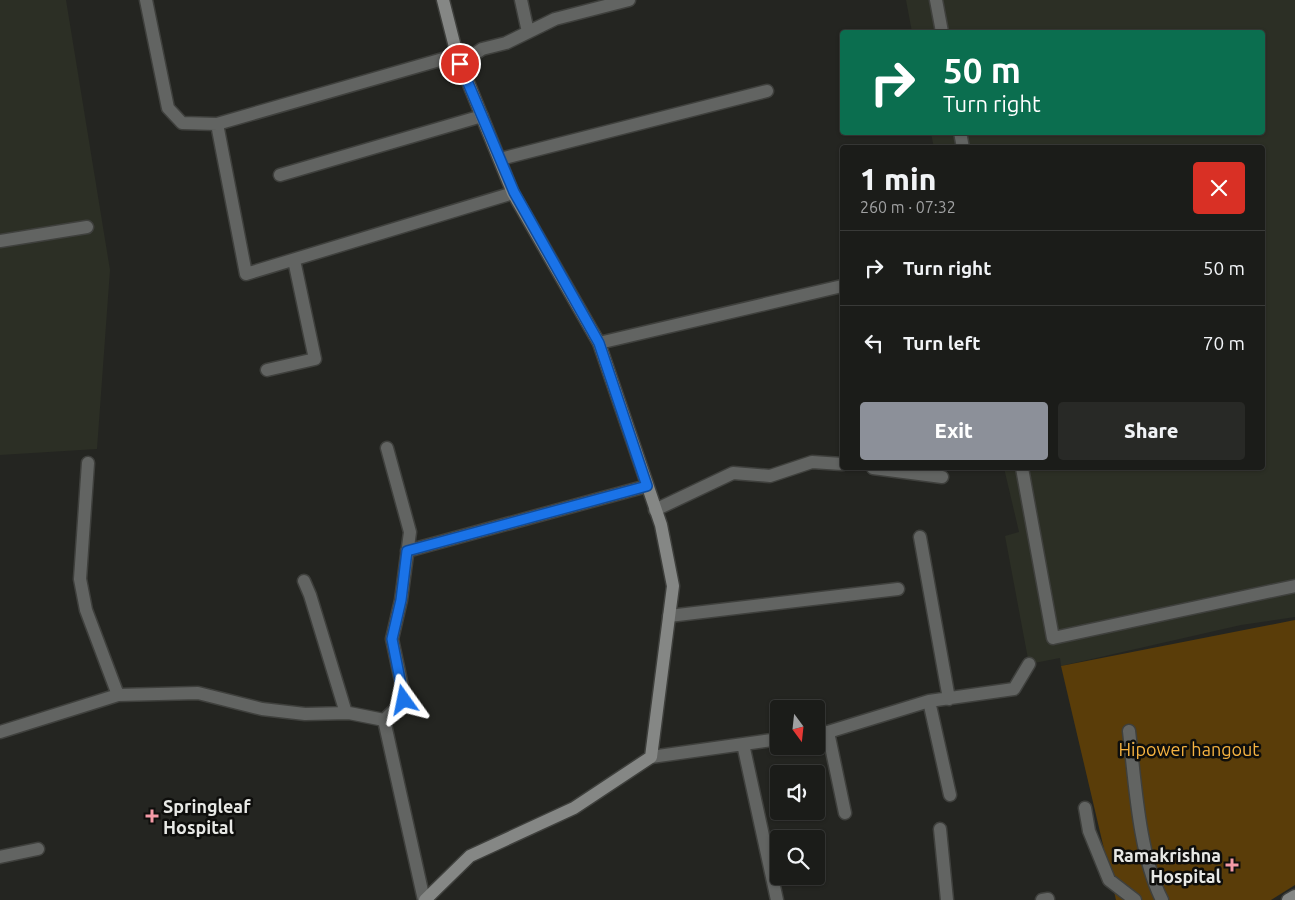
<!DOCTYPE html>
<meta charset="utf-8">
<style>
body{margin:0;font-family:Ubuntu,sans-serif;background:#282926;color:#f1f3f6;height:100vh;display:flex;flex-direction:column;font-size:19px;white-space:nowrap}
*{box-sizing:border-box;margin:0}
p{font-size:16px;color:#a0a1a2}
.icon{flex:none;width:28px;height:28px;fill:none;stroke:currentColor;stroke-width:2;stroke-linecap:round;stroke-linejoin:round}
.map{position:relative;flex:1;overflow:hidden}
.sheet{position:absolute;left:840px;top:145px;width:425px;height:325px;display:flex;flex-direction:column;background:#1b1c19;border-radius:5px;box-shadow:0 1px 4px #0004,0 0 0 1px #393a38}
.sheet>*{flex:none}
.guide{position:absolute;left:840px;top:30px;width:425px;height:105px;border-radius:5px;box-shadow:0 1px 4px #0004,0 0 0 1px #393a38;background:#0b6e4f;color:#fff;overflow:hidden}
.needle{width:32px;rotate:165deg}
.buttons{position:absolute;left:770px;top:700px;display:grid;gap:10px}
.buttons a{display:grid;place-items:center;width:55px;height:55px;border-radius:5px;background:#1b1c19;box-shadow:0 1px 4px #0004,0 0 0 1px #393a38;font-size:25px}
.pin{position:absolute;display:grid;place-items:center;width:42px;height:42px;color:#fff;margin:-21px;border:2px solid #fff;border-radius:50%;box-shadow:0 1px 5px #0007}
.me{position:absolute;width:55px;margin:-28px;rotate:348deg;stroke-linejoin:round;filter:drop-shadow(0 0 4px #0008)}
.turn{display:flex;align-items:center;gap:18px;height:105px;padding:0 20px;font-size:22px}
.turn .icon{width:65px;height:65px;stroke-width:2.5}
.turn b{display:block;font-size:35px;line-height:42px}
.round{display:grid;place-items:center;flex:none;width:52px;height:52px;border-radius:5px;background:#282926}
.headline{display:flex;align-items:center;justify-content:space-between;height:85px;padding:0 20px}
h1{font-size:30px;font-weight:800;line-height:38px}
.action{display:flex;gap:10px;margin-top:auto;padding:10px 20px}
.action a{flex:1;height:58px;border-radius:5px;background:#8c9099;color:#fff;font-size:20px;font-weight:800;line-height:58px;text-align:center}
.action a+a{background:#282926;color:#f1f3f6}
ul{padding:0;list-style:none}
li{display:flex;align-items:center;gap:15px;height:75px;padding:0 20px;border-top:1px solid #393a38}
li div{flex:1}
li b{display:block;font-size:19px}
li em{font-style:normal}
.map>svg:first-child{display:block}
.built{fill:#2c2f25}
.green{fill:#5a3d09}
.lines{fill:none;stroke-linecap:round;stroke-linejoin:round}
.lane-casing{stroke:#3f403d;stroke-width:15}
.street-casing{stroke:#3f403d;stroke-width:15}
.secondary-casing{stroke:#3f403d;stroke-width:15}
.lane{stroke:#626462;stroke-width:12}
.street{stroke:#626462;stroke-width:12}
.secondary{stroke:#858785;stroke-width:12}
.route-casing{stroke:#114b97;stroke-width:12}
.route{stroke:#1a73e8;stroke-width:9}
.poi-dot{fill:#f49aa6;stroke:#0e0e0c;stroke-width:2}
.labels{text-anchor:middle;dominant-baseline:central;stroke-width:5;stroke-linejoin:round;paint-order:stroke}
.park-label{font-size:18px;fill:#f6b341;stroke:#0e0e0c}
.poi-label{font-size:18px;font-weight:bold;fill:#e8e9e6;stroke:#0e0e0c;text-anchor:start}
</style>
<div class="map">
<svg width="1295" height="900" viewBox="0 0 1295 900">
<rect width="100%" height="100%" fill="#242521"/>
<path class="built" d="M0,0H66L110,270L97,449L0,455Z
M906,0H1295V617L1241,625L1061,666L1060,658L1029,664L1005,536L1019,532L1004,468H1262V148H934L931,133L1262,132V32H912Z"/>
<path class="green" d="M1295,620V885L1271,900H1116L1061,666Z"/>
<g class="lines">
<g class="lane-casing">
<path id="lane" d="M521,0L528,32
M936,0L942,32
M460,64L482,49L506,43L555,19L629,0
M960,132L963,148
M500,159L767,91
M0,241L87,227
M1022,468L1053,638L1295,586"/>
</g>
<g class="street-casing">
<path id="street" d="M146,0L168,108L182,123L217,124L457,55
M217,124L246,274L513,193
M280,175L482,116
M599,343L842,286
M267,370L315,359L294,260
M88,463L80,579L86,610L118,695L198,693L262,709L305,714L349,713L384,720
M873,468L942,477
M655,510L733,473L770,476L812,462L842,464
M920,537L949,699
M407,551L647,486
M304,581L310,595L346,713
M669,616L898,589
M929,701L950,795
M384,720L405,700L392,639L401,600L410,532L387,448
M384,720L424,900
M1129,731C1135,782 1139,855 1162,900
M0,732L118,695
M828,732L845,813
M816,734L828,732L929,701L1014,689L1029,664
M743,744L777,900
M651,757L779,739
M1085,808L1089,831L1109,880L1135,900
M940,829L947,900
M0,857L38,849
M1042,900L1048,899"/>
</g>
<g class="secondary-casing">
<path id="secondary" d="M425,900L470,856L574,808L651,757L673,586L661,525L599,343L513,193L457,55L443,0
M1288,900L1295,896"/>
</g>
<use href="#lane" class="lane"/>
<use href="#street" class="street"/>
<use href="#secondary" class="secondary"/>
</g>
<g class="lines">
<g class="route-casing">
<path id="route" d="M404,700L392,639L401,600L407,551L647,486L599,343L514,192L460,64"/>
</g>
<use href="#route" class="route"/>
</g>
<g class="poi-dot">
<path d="M149.5 808.5h5v5h5v5h-5v5h-5v-5h-5v-5h5z"/>
<path d="M1229.5 857.5h5v5h5v5h-5v5h-5v-5h-5v-5h5z"/>
</g>
<g class="labels">
<g class="park-label">
<text x="1189" y="749">Hipower hangout</text>
</g>
<g class="poi-label">
<text x="163" y="806">Springleaf<tspan x="163" dy="21">Hospital</tspan></text>
<text x="1221" y="855" text-anchor="end">Ramakrishna<tspan x="1221" dy="21">Hospital</tspan></text>
</g>
</g>
</svg>
<div class="buttons">
<a><svg class="needle" viewBox="-14 -14 28 28"><path d="M0-13l5 13h-10z" fill="#e53935"/><path d="M0 13l5-13h-10z" fill="#a0a1a2"/></svg></a>
<a><svg class="icon" aria-label="sound" viewBox="0 0 24 24"><path d="M4 9h4l5-4v14l-5-4H4zM17 9q2 3 0 6"/></svg></a>
<a><svg class="icon" aria-label="search" viewBox="0 0 24 24"><circle cx="10" cy="10" r="6"/><path d="M15 15l6 6"/></svg></a>
</div>
<div class="pin" style="left:460px;top:64px;background:#d93025"><svg class="icon" aria-label="arrive" viewBox="0 0 24 24"><path d="M6 21V4h12l-3 4 3 4H6"/></svg></div>
<svg class="me" style="left:404px;top:700px" viewBox="-20 -20 40 40"><path d="M0-17L14 15 0 8-14 15z" fill="#1a73e8" stroke="#fff" stroke-width="4"/></svg>
<div class="guide">
<div class="turn"><svg class="icon" aria-label="right" viewBox="0 0 24 24"><path d="M7 20v-9h11M14 6l5 5-5 5"/></svg><div><b>50 m</b>Turn right</div></div>
</div>
<section class="sheet">
<div class="headline"><div><h1>1 min</h1><p>260 m · 07:32</p></div><a class="round" style="background:#d93025;color:#fff"><svg class="icon" aria-label="close" viewBox="0 0 24 24"><path d="M6 6l12 12M18 6L6 18"/></svg></a></div>
<ul>
<li><svg class="icon" aria-label="right" viewBox="0 0 24 24"><path d="M7 20v-9h11M14 6l5 5-5 5"/></svg><div><b>Turn right</b></div><em>50 m</em></li>
<li><svg class="icon" aria-label="left" viewBox="0 0 24 24"><path d="M17 20v-9H6M10 6l-5 5 5 5"/></svg><div><b>Turn left</b></div><em>70 m</em></li>
</ul>
<div class="action"><a>Exit</a><a>Share</a></div>
</section>
</div>
